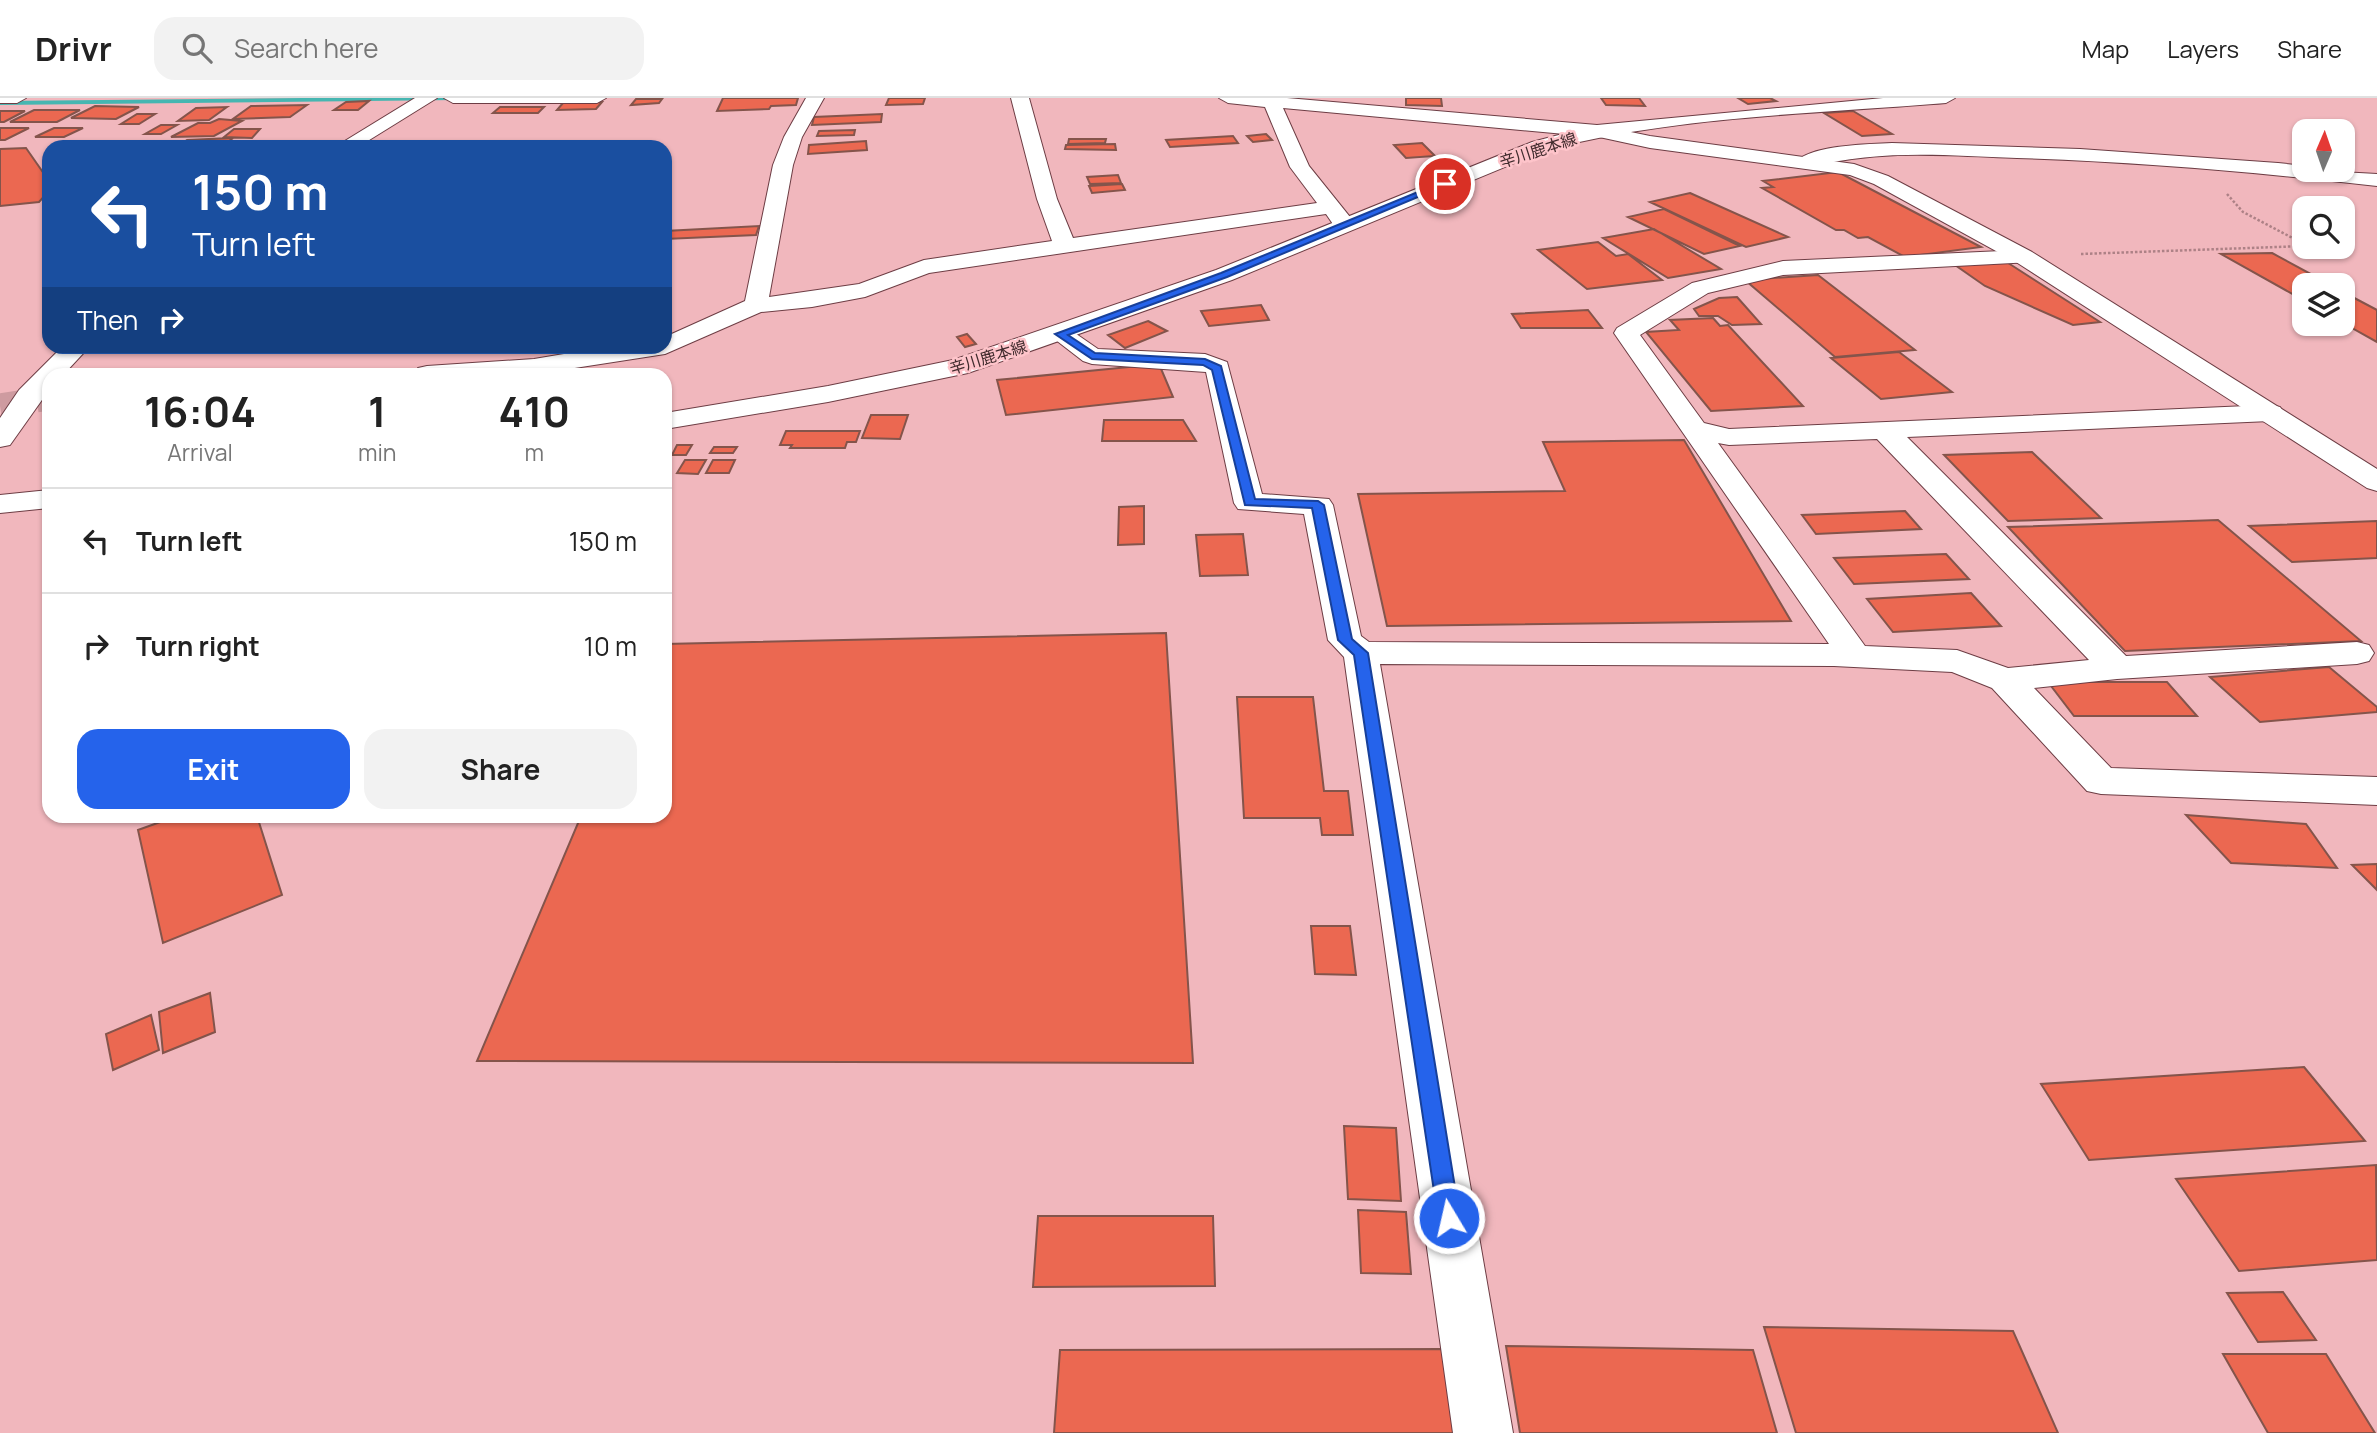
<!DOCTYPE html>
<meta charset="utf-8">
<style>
body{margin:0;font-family:Manrope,"Noto Sans JP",sans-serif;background:#f2f2f2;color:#222;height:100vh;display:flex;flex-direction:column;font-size:26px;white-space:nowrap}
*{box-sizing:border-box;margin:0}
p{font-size:23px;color:#767676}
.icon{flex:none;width:38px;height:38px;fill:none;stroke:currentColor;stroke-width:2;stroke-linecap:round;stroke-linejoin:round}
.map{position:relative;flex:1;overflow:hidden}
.drawer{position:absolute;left:42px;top:270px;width:630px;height:455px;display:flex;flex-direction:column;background:#fff;border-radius:21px;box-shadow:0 2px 5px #0004}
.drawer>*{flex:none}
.top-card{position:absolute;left:42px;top:42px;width:630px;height:214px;border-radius:21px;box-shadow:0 2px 5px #0004;background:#1a4fa0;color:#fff;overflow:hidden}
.needle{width:46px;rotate:2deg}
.fabs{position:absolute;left:2292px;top:21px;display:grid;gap:14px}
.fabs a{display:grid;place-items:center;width:63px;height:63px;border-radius:14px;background:#fff;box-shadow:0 2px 5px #0004;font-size:35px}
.pin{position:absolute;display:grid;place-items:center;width:60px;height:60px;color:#fff;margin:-30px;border:4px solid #fff;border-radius:50%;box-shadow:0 2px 7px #0007}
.me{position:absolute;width:77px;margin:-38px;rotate:351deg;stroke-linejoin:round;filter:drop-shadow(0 0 5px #0008)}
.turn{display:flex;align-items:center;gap:24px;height:147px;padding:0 35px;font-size:32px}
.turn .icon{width:91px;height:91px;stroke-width:2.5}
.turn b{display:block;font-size:49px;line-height:60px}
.then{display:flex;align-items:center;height:66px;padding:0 35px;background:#0003;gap:14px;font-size:26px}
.eta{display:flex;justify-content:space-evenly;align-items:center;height:119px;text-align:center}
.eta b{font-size:42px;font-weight:700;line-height:49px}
.button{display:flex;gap:14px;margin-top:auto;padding:14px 35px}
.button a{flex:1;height:80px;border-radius:21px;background:#2563eb;color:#fff;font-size:28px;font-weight:700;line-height:80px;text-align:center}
.button a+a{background:#f2f2f2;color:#222}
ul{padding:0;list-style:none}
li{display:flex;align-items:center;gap:21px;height:105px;padding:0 35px;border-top:2px solid #e0e0e0}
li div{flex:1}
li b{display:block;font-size:26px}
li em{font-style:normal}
header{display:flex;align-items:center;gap:42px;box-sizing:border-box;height:98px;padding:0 35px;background:#fff;border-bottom:2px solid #e0e0e0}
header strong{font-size:33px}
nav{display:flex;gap:38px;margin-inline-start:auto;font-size:24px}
.search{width:490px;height:63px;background:#f2f2f2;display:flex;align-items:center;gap:18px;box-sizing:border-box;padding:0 24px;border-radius:21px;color:#767676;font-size:26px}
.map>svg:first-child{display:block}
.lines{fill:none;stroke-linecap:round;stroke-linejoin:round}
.stream{fill:#46b6b1;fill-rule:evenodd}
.building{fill:#eb6851;stroke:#84544b;stroke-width:2}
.minor-tunnel{stroke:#ce9ba0;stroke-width:25;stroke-dasharray:25 12;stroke-linecap:butt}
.minor-casing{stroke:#6d3d44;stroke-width:2}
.tertiary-casing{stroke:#6d3d44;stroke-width:2}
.secondary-casing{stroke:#6d3d44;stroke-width:2}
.path{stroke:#ad8186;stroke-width:2.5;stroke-dasharray:2.5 2;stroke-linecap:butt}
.minor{fill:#fff;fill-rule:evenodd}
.tertiary{fill:#fff;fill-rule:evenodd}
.secondary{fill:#fff;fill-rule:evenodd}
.route{fill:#2563eb;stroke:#184099;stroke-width:2}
.labels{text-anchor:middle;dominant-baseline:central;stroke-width:5;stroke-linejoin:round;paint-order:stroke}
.far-street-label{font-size:16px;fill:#422c2e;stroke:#fec4ca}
</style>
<header>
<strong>Drivr</strong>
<div class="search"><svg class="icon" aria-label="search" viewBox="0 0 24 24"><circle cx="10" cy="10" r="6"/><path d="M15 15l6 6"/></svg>Search here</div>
<nav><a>Map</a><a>Layers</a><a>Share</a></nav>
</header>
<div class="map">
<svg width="2377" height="1335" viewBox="0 0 2377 1335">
<rect width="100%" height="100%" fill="#f1b7bd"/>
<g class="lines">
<path class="stream" d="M304,0H459L456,2L0,7V3Z"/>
</g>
<path class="building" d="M723,0H798L796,7L771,8L769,11L717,13Z
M889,0H925L923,6L886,7Z
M1406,0H1441L1442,8L1406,7Z
M1601,0H1639L1645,8L1606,7Z
M1738,0H1770L1776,3L1748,6Z
M636,1H662L659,5L631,7Z
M369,3L358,12H334L346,4Z
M602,4L596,11L557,12L563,5Z
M307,7L290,19L233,21L251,8Z
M95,8L139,9L116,21L71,20Z
M227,9L209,22L178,23L196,10Z
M500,9H544L538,15H493Z
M34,12H80L57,24H10Z
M0,13H25L4,24H0Z
M1853,13L1892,36L1862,38L1824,15Z
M137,16H155L139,26H121Z
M882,16L881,24L812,27L814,19Z
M219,21L242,23L214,38L171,39L198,25H210Z
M161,27H177L161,36H145Z
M0,30H29L5,42H0Z
M54,30H83L64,39H35Z
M234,31H260L252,40L224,39Z
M855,32L854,37L817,38L819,33Z
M1266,36L1272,42L1253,44L1247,38Z
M1233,38L1238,45L1170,49L1166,42Z
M233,40L222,49H178L187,42Z
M1069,41H1106L1105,45L1068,46Z
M866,43L867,52L808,56L809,47Z
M312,44L306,49H258L263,45Z
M1422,45L1435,58L1406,60L1394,47Z
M1115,46L1116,52L1065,51L1066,47Z
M26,50L49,83V93L39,104L0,108V51Z
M1838,74L1981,149L1905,159L1868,139L1858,140L1844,132H1836L1762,90L1773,89L1763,83Z
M1118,77L1121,85L1090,86L1087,79Z
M1122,86L1125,92L1092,95L1089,88Z
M1690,95L1788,139L1746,149L1650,104Z
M1664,111L1740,148L1704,156L1628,119Z
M759,128L756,137L665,141V133Z
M1654,131L1721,171L1668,180L1603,140Z
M1598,144L1616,158L1628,156L1662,182L1587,191L1538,152Z
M2272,155L2331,187H2305V203L2221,156Z
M2005,163L2100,224L2073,227L1985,188L1955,167Z
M1818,177L1915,252L1835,259L1745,182Z
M2343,194L2377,212V244L2343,225Z
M1737,199L1761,226L1732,227L1718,218H1699L1694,211L1719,200Z
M1261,207L1269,222L1209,228L1201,213Z
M1588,212L1602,230H1521L1512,216Z
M1713,220L1720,228L1728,227L1803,308L1711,313L1646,234L1679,232L1670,222Z
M1148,223L1167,233L1125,250L1108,237Z
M967,236L976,246L965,249L957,239Z
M1899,254L1952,294L1881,301L1831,260Z
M1159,266L1173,299L1006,317L997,282Z
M871,317H908L900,341L862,340Z
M1104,322H1183L1196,343H1102Z
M786,333H860L856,344H847L845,350H790L792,347H780Z
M1684,342L1791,523L1387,528L1358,396L1565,393L1543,344Z
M677,347H692L686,357H672Z
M714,349H737L733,355H710Z
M2032,354L2101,420L2008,423L1944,357Z
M685,362H706L698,376L677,375Z
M713,362H735L729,375H706Z
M1144,408V446L1118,447L1119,409Z
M1905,413L1921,431L1816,436L1802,417Z
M2218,422L2361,543L2125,553L2008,429Z
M2377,423V460L2292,464L2249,428Z
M1243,436L1248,477L1200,478L1196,437Z
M1946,456L1969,481L1854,486L1834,460Z
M1971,495L2001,528L1893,534L1867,501Z
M1166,535L1193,965L477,963L581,718H665V546Z
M2329,569L2377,609V614L2260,624L2210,579Z
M2048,584H2167L2197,618H2074Z
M1237,599H1313L1324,693H1348L1353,737H1322L1320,720H1244Z
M2186,717L2306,726L2337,770L2231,765Z
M177,718H257L282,797L163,845L138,732Z
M2377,766V792L2352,767Z
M1311,828H1350L1356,877L1315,876Z
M210,895L215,934L163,955L159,914Z
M151,917L159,952L113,972L106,936Z
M2304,969L2365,1043L2089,1062L2041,986Z
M1344,1028L1396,1030L1401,1103L1348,1101Z
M2376,1067L2377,1162L2239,1173L2176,1081Z
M1358,1112L1406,1114L1411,1176L1361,1175Z
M1038,1118H1213L1215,1188L1033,1189Z
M2283,1194L2316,1242L2258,1244L2227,1195Z
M1764,1229L2013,1233L2058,1335H1796Z
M1506,1248L1753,1252L1777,1335H1520Z
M1442,1251L1454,1335H1054L1060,1252Z
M2223,1256H2326L2375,1335H2268Z"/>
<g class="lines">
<path class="minor-tunnel" d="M0,308L49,300"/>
<g class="minor-casing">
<path id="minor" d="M0,0H26L17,5H0Z
M444,0H606L597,5H453Z
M806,0H824L802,39L793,67L769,199L859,186L924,162L1052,143L1037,101L1011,0H1029L1057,101L1073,140L1317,105L1290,69L1265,9L1228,5L1219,0H1287L1597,27L1606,33L1597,39L1283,10L1309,68L1354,124L1351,129H1335L1326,116L929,175L865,199L812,209L761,214L665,256L536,276H414L418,270L427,268L534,261L612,248H665V239L745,203L773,67L784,39Z
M1892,45L2080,51L2278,65L2305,68V72L2377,76V88C2257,74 2137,64 2017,60C1941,57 1880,51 1806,70L1796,64C1811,47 1869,46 1892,45Z
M2024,152L2035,159L2032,164L1783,177L1708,195L1640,237L1704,325L1729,331L2270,307L2280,309L2284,315L2280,321L2270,323L1907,339L2126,558L2357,544L2369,547L2374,555L2369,563L2357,566L2117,581L2034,590L2111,670L2377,679V707L2101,696L2087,693L1992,590L1952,574L1834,568L1380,566L1513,1335H1453L1344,559L1328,542L1304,416L1238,411L1234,405L1206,274L1092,266L1083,263L1048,236L1051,231H1069L1098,251L1205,256L1227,264L1262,396L1329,401L1333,407L1361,538L1369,544L1829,546L1614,235L1617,230L1692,185L1783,163ZM1877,341L2089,562L2008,570L1957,552L1865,548L1718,345L1729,347Z"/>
</g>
<g class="tertiary-casing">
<path id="tertiary" d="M1597,27L1650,38L1854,66L1888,78L2032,154L2377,371V393L2367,390L2016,164L1874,86L1850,77L1650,50L1590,37L1588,33L1590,29Z"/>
</g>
<g class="secondary-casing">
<path id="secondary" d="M415,0H437L358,49H335Z
M1883,0H1955L1946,5C1813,16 1675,18 1546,52L1232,182L968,275L828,304L665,331V315L828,288L953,262L1216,172L1532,44L1597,27Z
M63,248H90L64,276H49V292L10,347L0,349V320L19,292Z
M49,392V410L0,415V397Z"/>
</g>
<path class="path" d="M2227,96L2243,114L2304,146
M2081,156L2305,148"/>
<use href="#minor" class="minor"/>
<use href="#tertiary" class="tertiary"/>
<use href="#secondary" class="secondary"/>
</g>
<path class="route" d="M1442,84L1449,86L1227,179L1068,237L1095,255L1205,261L1221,268L1255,401L1318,403L1324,407L1352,541L1368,555L1460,1120L1457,1127L1449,1130L1442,1127L1438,1120L1354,557L1338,542L1312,410L1245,407L1212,272L1203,267L1092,261L1055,236L1221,175Z"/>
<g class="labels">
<g class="far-street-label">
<text transform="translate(1538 52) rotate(-18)">辛川鹿本線</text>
<text transform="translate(988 259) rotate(-17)">辛川鹿本線</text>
</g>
</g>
</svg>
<div class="fabs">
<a><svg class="needle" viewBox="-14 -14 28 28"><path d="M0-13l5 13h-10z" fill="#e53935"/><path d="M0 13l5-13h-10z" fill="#767676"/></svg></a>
<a><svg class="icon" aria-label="search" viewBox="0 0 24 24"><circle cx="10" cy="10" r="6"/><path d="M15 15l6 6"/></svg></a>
<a><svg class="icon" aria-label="layers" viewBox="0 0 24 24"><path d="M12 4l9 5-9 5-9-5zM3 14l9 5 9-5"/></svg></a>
</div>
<div class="pin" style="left:1445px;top:86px;background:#d93025"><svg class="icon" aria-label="arrive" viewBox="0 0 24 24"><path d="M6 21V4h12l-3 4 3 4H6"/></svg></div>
<svg class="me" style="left:1449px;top:1120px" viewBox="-20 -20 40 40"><circle r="17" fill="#2563eb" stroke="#fff" stroke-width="3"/><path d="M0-11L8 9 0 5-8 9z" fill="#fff"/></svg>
<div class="top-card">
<div class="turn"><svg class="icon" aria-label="left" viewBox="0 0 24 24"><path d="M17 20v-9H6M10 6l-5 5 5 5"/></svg><div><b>150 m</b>Turn left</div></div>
<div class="then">Then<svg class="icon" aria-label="right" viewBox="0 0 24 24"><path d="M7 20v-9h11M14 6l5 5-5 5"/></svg></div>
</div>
<section class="drawer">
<div class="eta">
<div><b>16:04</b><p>Arrival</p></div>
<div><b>1</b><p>min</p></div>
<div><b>410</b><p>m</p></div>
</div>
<ul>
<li><svg class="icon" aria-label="left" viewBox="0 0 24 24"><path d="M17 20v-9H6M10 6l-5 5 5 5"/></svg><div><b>Turn left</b></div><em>150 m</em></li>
<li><svg class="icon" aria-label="right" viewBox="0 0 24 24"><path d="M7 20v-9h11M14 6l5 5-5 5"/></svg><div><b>Turn right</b></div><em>10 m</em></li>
</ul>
<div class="button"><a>Exit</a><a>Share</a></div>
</section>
</div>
